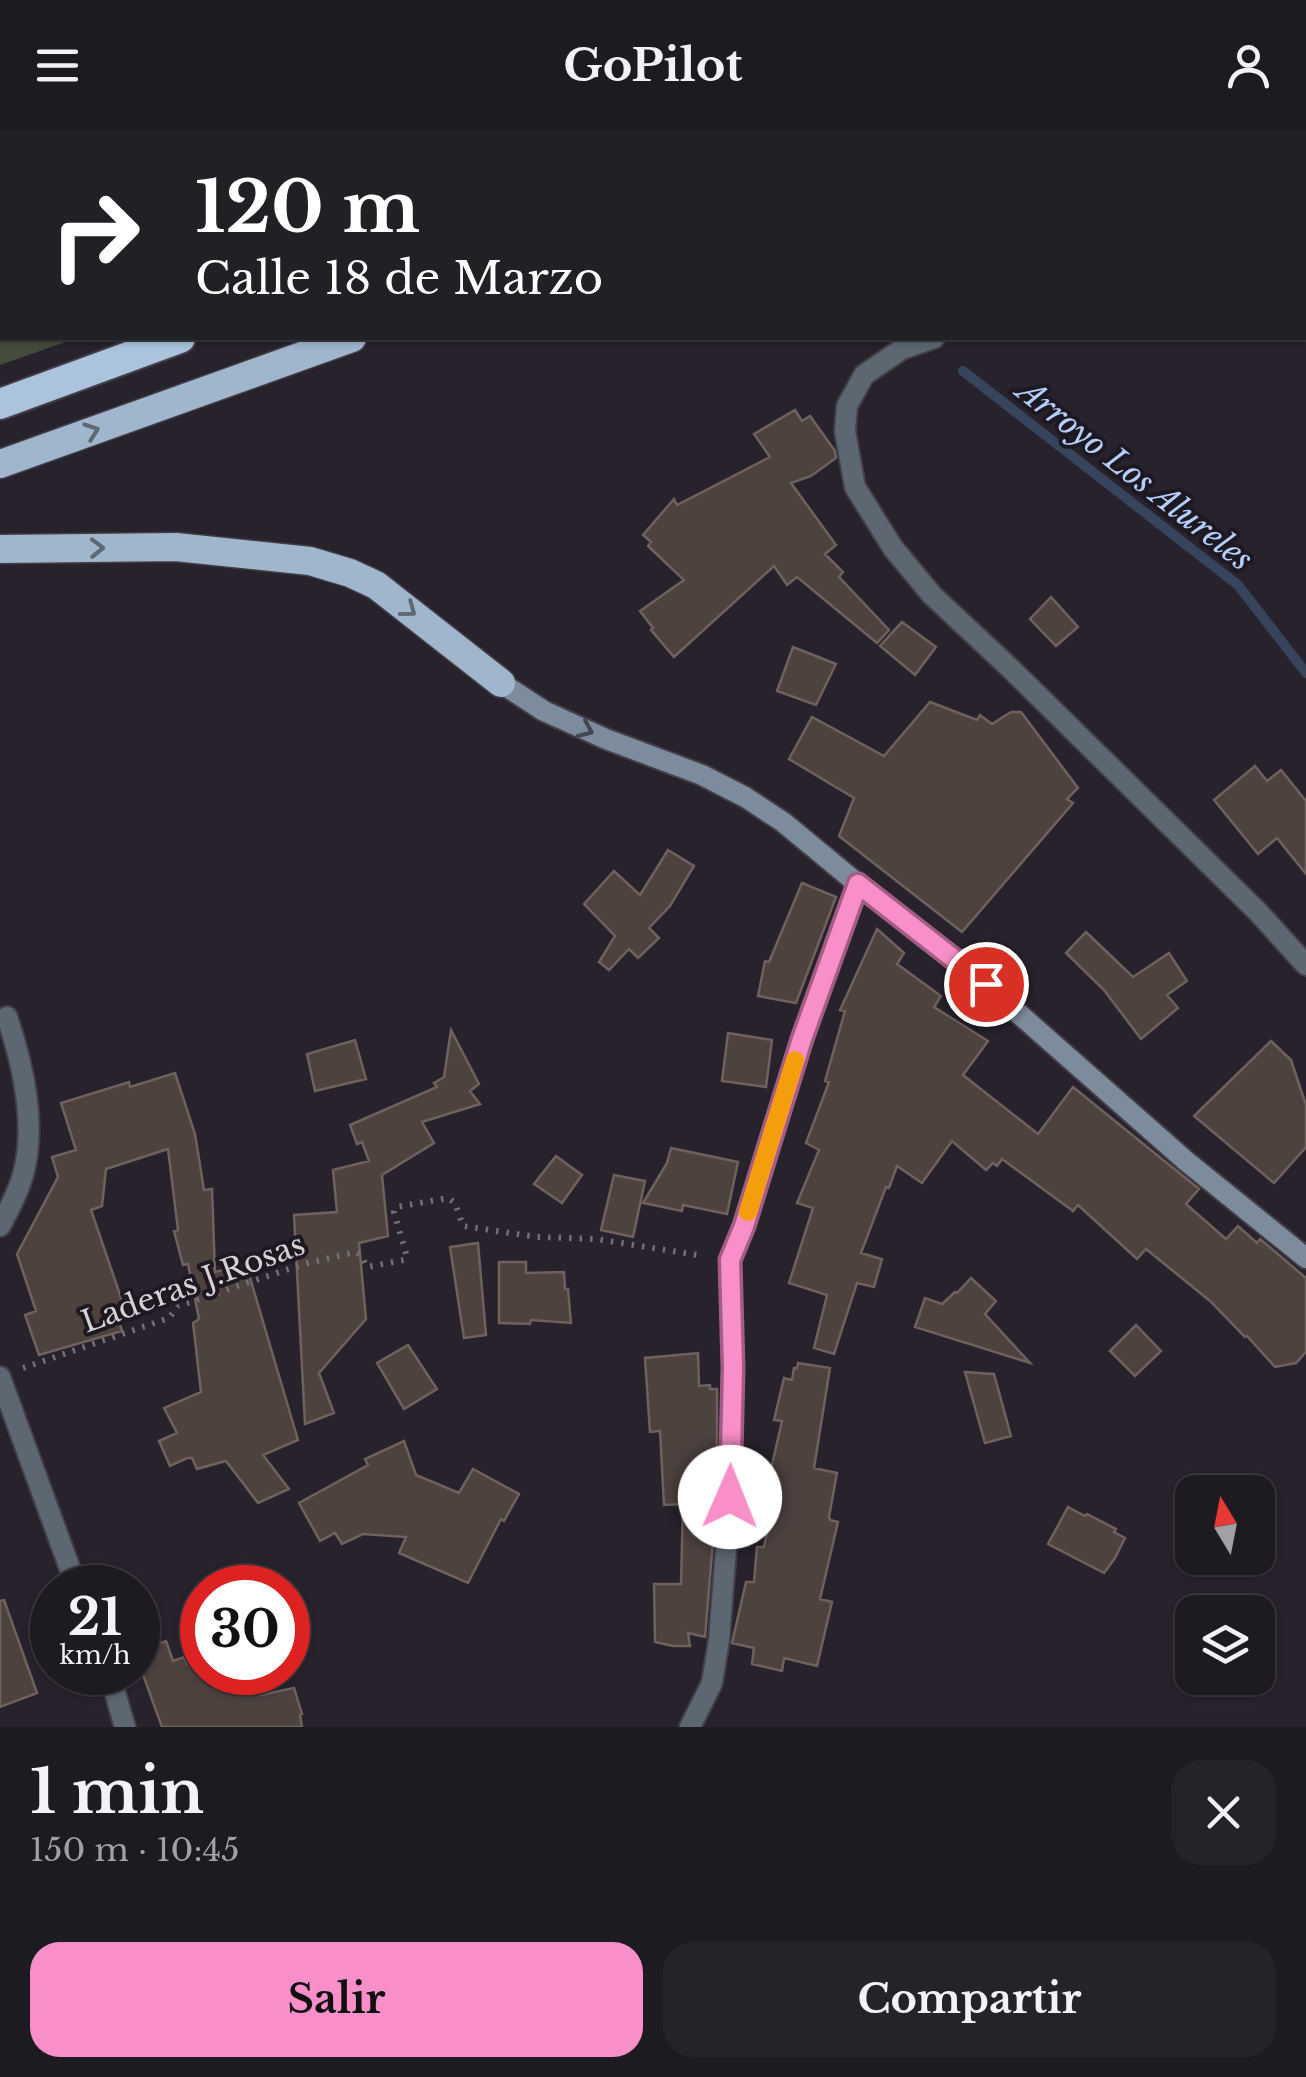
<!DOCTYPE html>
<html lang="es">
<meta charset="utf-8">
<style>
body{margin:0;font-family:"Libre Baskerville",serif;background:#252329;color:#f1f3f6;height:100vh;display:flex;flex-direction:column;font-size:38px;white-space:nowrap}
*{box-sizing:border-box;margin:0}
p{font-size:32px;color:#a0a1a5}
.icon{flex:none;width:55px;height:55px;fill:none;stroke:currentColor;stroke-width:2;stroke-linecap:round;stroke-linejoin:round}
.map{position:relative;height:1597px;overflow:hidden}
.drawer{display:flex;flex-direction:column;background:#1d1a20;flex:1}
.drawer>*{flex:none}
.guide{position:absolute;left:0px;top:0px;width:1308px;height:210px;box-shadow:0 2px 8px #0004,0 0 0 2px #3b383e;background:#202124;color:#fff;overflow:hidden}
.needle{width:65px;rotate:350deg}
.controls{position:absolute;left:1175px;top:1345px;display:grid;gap:20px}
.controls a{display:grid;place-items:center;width:100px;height:100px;border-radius:20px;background:#1d1a20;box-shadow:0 2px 8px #0004,0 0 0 2px #3b383e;font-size:50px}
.speed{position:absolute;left:30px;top:1435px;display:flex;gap:20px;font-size:50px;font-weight:700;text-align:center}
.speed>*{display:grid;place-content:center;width:130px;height:130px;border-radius:50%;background:#1d1a20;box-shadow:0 2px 8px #0004,0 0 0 2px #3b383e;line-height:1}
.speed small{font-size:25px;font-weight:400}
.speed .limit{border:15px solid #d22;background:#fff;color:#111}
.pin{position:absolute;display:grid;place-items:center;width:85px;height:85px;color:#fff;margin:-42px;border:5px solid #fff;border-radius:50%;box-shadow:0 2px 10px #0007}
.me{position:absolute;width:110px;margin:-55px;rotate:1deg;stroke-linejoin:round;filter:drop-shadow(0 0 8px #0008)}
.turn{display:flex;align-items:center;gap:35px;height:210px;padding:0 30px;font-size:45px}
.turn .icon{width:130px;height:130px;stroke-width:2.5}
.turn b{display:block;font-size:70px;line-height:85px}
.round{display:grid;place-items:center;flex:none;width:105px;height:105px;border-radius:30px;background:#252329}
.overview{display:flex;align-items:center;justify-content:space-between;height:170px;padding:0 30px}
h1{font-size:60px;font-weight:700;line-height:75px}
.button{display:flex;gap:20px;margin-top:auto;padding:20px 30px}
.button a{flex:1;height:115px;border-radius:30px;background:#f98fc8;color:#111;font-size:40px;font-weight:700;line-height:115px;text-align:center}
.button a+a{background:#252329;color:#f1f3f6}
header{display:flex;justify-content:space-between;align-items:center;height:130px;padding:0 30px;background:#1d1a20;font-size:45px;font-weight:700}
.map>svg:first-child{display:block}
.green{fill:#444c3d}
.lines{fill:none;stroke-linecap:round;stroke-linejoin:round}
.stream{stroke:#37445b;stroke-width:10}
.building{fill:#4e423f;stroke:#6f625e;stroke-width:2.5}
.minor-casing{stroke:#433e47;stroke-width:24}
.secondary-casing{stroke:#433e47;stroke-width:24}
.trunk-casing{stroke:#433e47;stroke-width:31}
.motorway-casing{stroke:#433e47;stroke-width:34}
.path{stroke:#736f77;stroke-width:6;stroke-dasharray:2.5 8;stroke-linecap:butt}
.minor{stroke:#5d6771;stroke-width:20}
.secondary{stroke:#7d8c9c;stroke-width:20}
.trunk{stroke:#a0b6cc;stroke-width:28}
.motorway{stroke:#abc3dc;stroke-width:30}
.oneway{stroke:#5f6876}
.oneway2{stroke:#444752}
.route-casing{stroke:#a25d82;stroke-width:25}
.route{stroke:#f98fc8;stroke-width:18}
.slow{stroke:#f59e0b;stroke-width:18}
.labels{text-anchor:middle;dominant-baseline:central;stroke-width:8;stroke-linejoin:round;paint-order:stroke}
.street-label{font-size:30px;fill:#d4d1d7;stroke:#1e1921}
.water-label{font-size:32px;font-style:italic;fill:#b4cefe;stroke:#1e1921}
</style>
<header><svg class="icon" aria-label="menu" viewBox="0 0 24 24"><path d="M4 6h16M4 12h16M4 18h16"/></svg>GoPilot<svg class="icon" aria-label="person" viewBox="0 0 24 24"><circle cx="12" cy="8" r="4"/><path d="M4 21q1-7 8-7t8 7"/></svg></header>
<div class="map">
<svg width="1306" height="1597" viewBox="0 0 1306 1597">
<rect width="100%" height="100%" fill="#27222b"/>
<path class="green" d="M0,0H649L642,2H2V208H77L0,235Z"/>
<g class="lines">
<path class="stream" d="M963,241L1238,455L1306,543"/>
</g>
<path class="building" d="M795,280L802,291L810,286L835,321L836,328L811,346L791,353L836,415L825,424L843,442L839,447L889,500L877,513L797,447L787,455L774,436L674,527L651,500L653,498L640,481L684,450L648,416L651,412L643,405L674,369L677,375L770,327L754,304Z
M1051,467L1078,497L1056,516L1030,489Z
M902,492L936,517L915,545L880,516Z
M793,517L836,534L816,575L777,561Z
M930,572L977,590L980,585L992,594L1011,582H1021L1078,658L1067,669L1073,673L962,802L839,706L854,668L789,629L812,587L884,626Z
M1255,636L1267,651L1281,640L1306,671V744L1277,708L1258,724L1214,670Z
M668,720L694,736L670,776L649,798L659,808L638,828L629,819L609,840L599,832L615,806L584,774L614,741L640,765Z
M802,753L836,767L796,873L758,866L765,831L769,832Z
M877,799L904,823L897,834L941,866L934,877L988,911L963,945L1038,1004L1073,957L1199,1059L1186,1074L1226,1109L1238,1096L1257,1113L1260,1109L1306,1148V1222L1296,1233L1275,1237L1247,1206L1245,1207L1210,1171L1146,1119L1137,1129L1078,1075L1073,1081L1002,1029L997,1036L993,1033L986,1040L952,1011L922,1053L897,1036L889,1058L886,1057L861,1123L882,1129L874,1157L857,1153L834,1224L814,1218L827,1165L789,1153L813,1078L797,1073L819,1020L806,1013L829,952L825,951L845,881L840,880Z
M1086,802L1133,847L1169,823L1187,851L1167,865L1178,878L1141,909L1104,860L1066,823Z
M451,900L479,954L470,961L480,974L422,992L434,1013L382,1045L388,1106L359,1113L366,1189L319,1243L334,1283L305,1294L294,1085L337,1082L333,1040L369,1031L362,1012L357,1014L350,995L437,957L434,953L444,947Z
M728,903L772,910L766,957L722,951Z
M355,910L366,949L315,961L307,924Z
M1271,911L1291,930L1306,975V1017L1274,1053L1194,986Z
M175,943L195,1004L204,1060L212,1059L215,1142L246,1134L298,1310L263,1325L289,1359L258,1373L226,1331L197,1339L192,1328H187L170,1336L159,1311L177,1303L164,1278L201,1262L193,1193L199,1189L188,1134L183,1135L174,1101L178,1100L168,1019L106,1039L102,1076L91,1080L127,1185L118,1188L122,1201L39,1225L25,1185L36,1181L17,1124L58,1047L52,1027L76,1020L61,973L129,952L130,957Z
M671,1018L738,1032L727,1084L683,1075L682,1081L643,1073L667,1033Z
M556,1026L582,1045L562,1073L534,1054Z
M614,1045L645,1051L633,1107L601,1100Z
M478,1113L486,1205L464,1208L450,1117Z
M499,1132H526V1143L564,1142L565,1159H568L571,1193L531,1190L530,1194L499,1193Z
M971,1148L996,1171L985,1184L1030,1233L915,1197L925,1168L942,1174L955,1162L957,1163Z
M1136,1195L1161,1221L1135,1246L1110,1221Z
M408,1215L437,1259L404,1279L377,1233Z
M698,1223L699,1256L710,1255V1259H717V1334L710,1335L713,1387H715L705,1507L688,1503L690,1516H673L655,1512L654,1454H681L683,1374L664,1375L660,1301L650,1302L645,1228Z
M798,1233L830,1238L814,1338L837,1343L829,1387L830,1390L838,1392L820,1469L832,1472L817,1536L784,1528L782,1541L752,1534L754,1518L732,1513L746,1452H754L757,1417H764L775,1363L766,1361L782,1291L774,1290L784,1248L792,1250L794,1238H797Z
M965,1242L994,1244L1011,1306L985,1313Z
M404,1311L416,1345L459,1363L473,1339L519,1364L504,1391L501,1389L468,1453L399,1423L406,1407L363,1404L342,1414L335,1403L320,1411L299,1373L368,1335L365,1329Z
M1068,1377L1085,1386L1087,1384L1116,1399L1114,1402L1125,1408L1115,1428L1104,1443L1048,1414Z
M4,1470L37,1563L0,1577V1471Z
M166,1511L173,1531L184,1527L187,1534L202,1528V1542H251L260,1565L294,1558L302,1584L300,1585L302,1597H162L138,1531V1521Z"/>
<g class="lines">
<g class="minor-casing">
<path id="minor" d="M934,208L902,219L864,245L847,276L845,301L855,357L893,418L932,465L1011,539L1258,782L1306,835
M0,1096C9,1080 18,1062 23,1045C37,994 23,935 7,887
M0,1247L77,1458
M109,1542L125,1597
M690,1597L712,1553L719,1510L730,1367L733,1238L730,1130L744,1095L802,909L858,754"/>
</g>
<g class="secondary-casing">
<path id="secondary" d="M501,553L544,581L606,609L702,645L745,667L783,692L858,754L985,854L1186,1031L1306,1128"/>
</g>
<g class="trunk-casing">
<path id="trunk" d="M918,2L925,0
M0,334L352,208
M0,419L176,417L310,431L350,443L376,455L501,553"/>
</g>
<g class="motorway-casing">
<path id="motorway" d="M721,2L728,0
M0,274L180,208"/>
</g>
<path class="path" d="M23,1238L169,1188L178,1176L304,1134L356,1122L361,1125L367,1137L404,1130L407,1127L394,1082L396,1077L448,1068L455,1073L463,1096L537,1107L596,1109L704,1126"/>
<use href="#minor" class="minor"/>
<use href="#secondary" class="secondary"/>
<use href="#trunk" class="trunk"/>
<use href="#motorway" class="motorway"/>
</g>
<defs><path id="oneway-chevron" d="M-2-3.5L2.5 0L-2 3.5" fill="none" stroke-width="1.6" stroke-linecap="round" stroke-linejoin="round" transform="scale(2.5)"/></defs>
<g class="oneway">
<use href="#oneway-chevron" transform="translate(92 301) rotate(-20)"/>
<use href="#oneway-chevron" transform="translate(97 418) rotate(-1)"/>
<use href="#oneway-chevron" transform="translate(409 480) rotate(37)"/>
</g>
<use class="oneway2" href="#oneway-chevron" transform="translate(586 600) rotate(24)"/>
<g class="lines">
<g class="route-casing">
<path id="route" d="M730,1367L733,1238L730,1130L744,1096L802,909L858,754L986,854"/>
</g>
<use href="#route" class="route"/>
<path class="slow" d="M748,1082L795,930"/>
</g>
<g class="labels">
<g class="street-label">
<text transform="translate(193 1153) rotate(-20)">Laderas J.Rosas</text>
</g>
<g class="water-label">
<text transform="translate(1135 345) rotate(38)">Arroyo Los Alureles</text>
</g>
</g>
</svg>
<div class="controls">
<a><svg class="needle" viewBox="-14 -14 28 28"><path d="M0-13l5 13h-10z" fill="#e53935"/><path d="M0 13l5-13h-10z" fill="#a0a1a5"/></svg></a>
<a><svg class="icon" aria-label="layers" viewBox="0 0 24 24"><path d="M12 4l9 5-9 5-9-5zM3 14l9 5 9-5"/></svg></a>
</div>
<div class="speed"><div>21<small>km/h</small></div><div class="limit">30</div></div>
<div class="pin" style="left:986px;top:854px;background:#d93025"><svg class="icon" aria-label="arrive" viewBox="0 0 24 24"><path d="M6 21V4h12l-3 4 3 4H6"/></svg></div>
<svg class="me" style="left:730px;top:1367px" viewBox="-20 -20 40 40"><circle r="19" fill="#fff"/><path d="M0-13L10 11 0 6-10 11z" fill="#f98fc8"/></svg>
<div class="guide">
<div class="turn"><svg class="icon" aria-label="right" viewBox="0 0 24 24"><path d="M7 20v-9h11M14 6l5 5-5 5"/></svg><div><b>120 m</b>Calle 18 de Marzo</div></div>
</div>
</div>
<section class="drawer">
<div class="overview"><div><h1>1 min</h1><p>150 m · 10:45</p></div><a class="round"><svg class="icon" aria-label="close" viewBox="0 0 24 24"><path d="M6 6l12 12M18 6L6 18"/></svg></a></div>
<div class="button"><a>Salir</a><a>Compartir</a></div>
</section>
